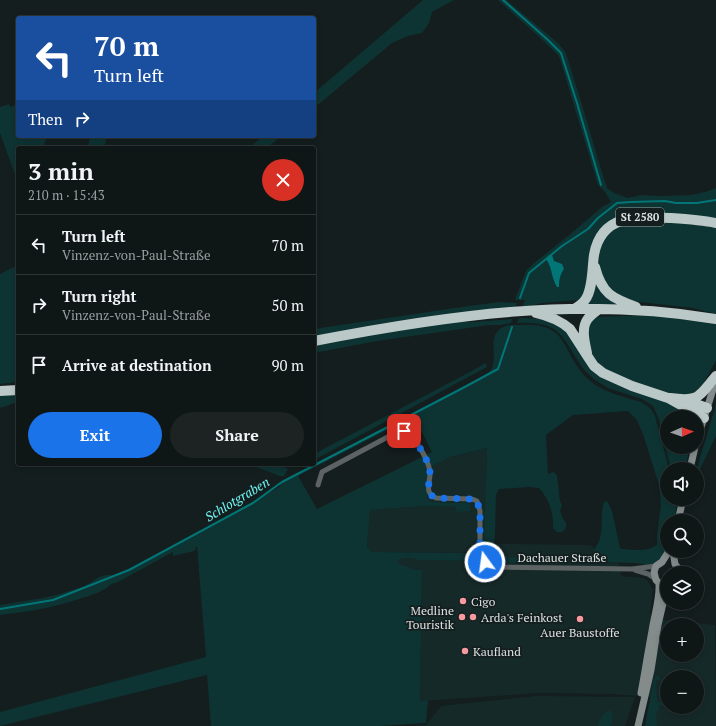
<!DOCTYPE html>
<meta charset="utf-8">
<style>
body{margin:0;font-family:"PT Serif",serif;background:#1d2323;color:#f1f3f6;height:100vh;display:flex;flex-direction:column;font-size:15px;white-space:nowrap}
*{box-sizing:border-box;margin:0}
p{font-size:13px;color:#9b9fa1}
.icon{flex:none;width:22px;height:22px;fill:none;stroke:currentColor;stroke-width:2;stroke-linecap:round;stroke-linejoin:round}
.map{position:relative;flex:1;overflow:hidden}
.side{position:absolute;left:16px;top:146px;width:300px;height:320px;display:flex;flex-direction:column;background:#0f1616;border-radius:4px;box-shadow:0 2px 6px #0003,0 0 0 1px #2f3535}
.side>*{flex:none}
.guide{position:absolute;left:16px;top:16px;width:300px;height:122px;border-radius:4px;box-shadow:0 2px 6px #0003,0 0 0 1px #2f3535;background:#1a4fa0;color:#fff;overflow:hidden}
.needle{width:26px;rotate:88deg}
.tools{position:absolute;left:660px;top:410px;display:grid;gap:8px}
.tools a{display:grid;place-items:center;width:44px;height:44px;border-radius:50%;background:#0f1616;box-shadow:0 2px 6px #0003,0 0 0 1px #2f3535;font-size:20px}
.pin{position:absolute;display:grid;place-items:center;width:34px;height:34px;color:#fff;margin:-17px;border-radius:8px;box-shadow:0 2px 6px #0006}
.me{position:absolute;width:44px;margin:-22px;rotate:346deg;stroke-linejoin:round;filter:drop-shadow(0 0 3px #0008)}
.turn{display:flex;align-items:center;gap:14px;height:84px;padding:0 12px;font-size:18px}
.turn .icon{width:52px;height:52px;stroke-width:2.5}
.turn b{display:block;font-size:28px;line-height:34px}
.then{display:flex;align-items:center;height:38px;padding:0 12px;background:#0003;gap:8px;font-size:15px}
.round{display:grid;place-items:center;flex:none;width:42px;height:42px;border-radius:21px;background:#1d2323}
.head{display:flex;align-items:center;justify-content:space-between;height:68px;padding:0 12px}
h1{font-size:24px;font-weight:600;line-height:30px}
.action{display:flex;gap:8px;margin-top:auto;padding:8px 12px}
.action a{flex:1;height:46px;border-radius:24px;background:#1a73e8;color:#fff;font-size:16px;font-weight:600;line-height:46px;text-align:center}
.action a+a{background:#1d2323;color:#f1f3f6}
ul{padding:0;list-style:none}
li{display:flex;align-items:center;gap:12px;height:60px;padding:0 12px;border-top:1px solid #2f3535}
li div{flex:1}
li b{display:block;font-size:15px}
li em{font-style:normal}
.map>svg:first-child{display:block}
.built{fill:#162929;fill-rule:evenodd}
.green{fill:#0e3333;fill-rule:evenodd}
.water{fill:#027677}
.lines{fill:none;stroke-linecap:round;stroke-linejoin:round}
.stream{stroke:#027677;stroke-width:2}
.street{stroke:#5d6363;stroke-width:5}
.secondary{stroke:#838b8b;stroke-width:7}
.highway{stroke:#bac8c7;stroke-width:10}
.route{stroke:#1a73e8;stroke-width:7;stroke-dasharray:0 12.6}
.poi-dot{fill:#f49aa0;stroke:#141e1e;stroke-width:1.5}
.labels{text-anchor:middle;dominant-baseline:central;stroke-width:3.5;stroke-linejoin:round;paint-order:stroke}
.shield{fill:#141e1e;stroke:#9fa7a6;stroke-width:1}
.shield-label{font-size:11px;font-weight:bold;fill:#dbe2e1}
.street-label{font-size:12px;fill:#dbe2e1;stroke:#141e1e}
.poi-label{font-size:12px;fill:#dbe2e1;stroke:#141e1e;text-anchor:start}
.water-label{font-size:13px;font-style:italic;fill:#71f7f7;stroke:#141e1e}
</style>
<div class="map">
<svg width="716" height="726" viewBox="0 0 716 726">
<rect width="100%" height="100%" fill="#141e1e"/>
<path class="built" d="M487,448L486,477L492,548L494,544H509L590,545L593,547L594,549L598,562L619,563L621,576L644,578L648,581L653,590L650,614L664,620L715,625L716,726H645L650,697L613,694L538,693L420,701L422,570L410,569L407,566H401L398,562V560L403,558H411L416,560L478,561L475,554L474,546L470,551L466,553L372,552L367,548L370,510L426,506L456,507L467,503L431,502L427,498L429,468L450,457ZM667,625H697V655H667ZM667,677H697V707H667Z
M537,696L635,697L625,726H409L426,725L441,706Z"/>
<path class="green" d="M423,0H454L432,12L429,23L422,33L408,36L392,43L314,108V93Z
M498,0H507L511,4L558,43L563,49L566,53L586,118L599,163L607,188L614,193L628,198L641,195L660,196L691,195L705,192L716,188V218L636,214L594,241C587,256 593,291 578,300L541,303L531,306L522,307L525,300H516L515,299L526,271L534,263L568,236L602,207L611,202L605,192L598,185L560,59L558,55L538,36ZM546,259L561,264L564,269L561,274L559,279L554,283L551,266Z
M9,104L10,107L18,104V136H47L43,148H18V183L0,133V107Z
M91,136H107L104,148H87Z
M263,136H281L267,148H249Z
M638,221L677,223L716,226V314L693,308L640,302L627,300L607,289L598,265L599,251L604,238L616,227Z
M18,265V382L0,384V274Z
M594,277L622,306H586Z
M499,302L517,303L515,307L314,337V329C376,320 437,310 499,302Z
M652,315L716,322V360L699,392L680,397L650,388L611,373L596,362L591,354L587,343L590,322L596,317Z
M519,318L544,319L565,329L584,359L694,417H667V447H690L685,469H671L658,417L653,406L642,399L608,388L595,380L586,372L582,367C561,335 560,321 517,323Z
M512,319L511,323L506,324L500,325H489L377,341L314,353V344L450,322H474Z
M510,325C525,325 544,322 557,334C564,341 568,351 573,360C577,366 582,374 588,379C600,391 624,397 641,402C648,406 652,409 655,416L669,469H667V499H678L674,521H667V548L661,559L652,564L649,565L635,563L598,562L594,549C606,537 599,517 604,502L607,501L612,511L620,548L622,549C634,550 647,552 657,545V535L661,506L659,485L644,437L637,420L628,411L573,415L546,435L548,474L553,472L555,473L557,476L559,492V497L562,506L560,511L563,519L566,523V528L562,532H557L553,528C554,514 549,499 539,488L529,487L499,489L496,495L495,534L494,544L493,557L534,558L535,563L495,562C488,558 485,554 484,546L487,448L450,457L429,468L427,498L431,502L467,503L470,505V511L456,512V507L426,506L370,510L367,547L372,552L466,553L470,551L471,545H474L475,554L478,561L416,560C410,557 405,557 398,560V562L401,565L410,567V569L422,570L420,701L428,700L426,723L379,726H211L207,675L0,726V712L206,657L197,546L194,551L173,556V552L116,583C111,583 109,587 105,589C96,594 86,597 76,600C52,608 26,612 0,615V605L43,598L60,594L85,586L99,577L106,575H113L127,570L153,556L281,486L276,484L481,377C483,375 487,374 489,372C502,359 481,331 510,325ZM414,416L432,452L317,509L298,476Z
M486,363L487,367L314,460V454L468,373Z
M18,394V402L0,408V395Z
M716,405V436L697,475V471L701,454Z
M248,464H276L288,469L284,476H280Z
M657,676L659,677L661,680H656L657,702H667V705L659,706V711H656L657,726H645L655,677Z
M609,710C615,715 613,720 610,726H598C600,719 602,714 609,710Z"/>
<path class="water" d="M549,255H552L554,261L562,264L564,269C560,275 559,280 559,287H557C551,278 553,269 546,259Z"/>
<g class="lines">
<path class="stream" d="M503,0L548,40L561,53L577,103L601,185
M520,298L529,273L562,246L588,229L598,218L617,203L631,202L665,201L676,203H697L716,200
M0,609L53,600L129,570L253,503L282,482L461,389L498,369L512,327"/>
<path class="street" d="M318,485L322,472L399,431L409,432L412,435C419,447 429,460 430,473C430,484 424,493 436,498L472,499L477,501L480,511V551L485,561L491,567L632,569L656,566
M635,570L648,574L654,578"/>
<path class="secondary" d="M697,440L716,380
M690,469L695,447
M678,521L683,499
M673,551L675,564L678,568L679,573
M662,586L656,580L654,572L656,566L662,562L669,551
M641,693C645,672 648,652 652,631C654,616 660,600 659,584
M638,726L651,670L658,625L665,595L667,589"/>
<path class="highway" d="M595,267C602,294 612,298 636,307
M576,308C579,306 583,303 585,300C593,290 592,268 594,255C601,214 637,216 670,218C685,219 701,220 716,223
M536,313C549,316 560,320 570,329L588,357L594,366L603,373L632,386L668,398L704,418
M314,341C448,315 580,296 716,319
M587,353C585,343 581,329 587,320C590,315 595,312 599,309
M0,391L18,390
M670,398C700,402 698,397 716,376
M685,400L707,408"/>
</g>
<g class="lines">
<path class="route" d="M404,431L409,432L412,435C419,447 429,460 430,473C430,484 424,493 436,498L472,499L477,501L480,511V551L485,562"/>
</g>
<g class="poi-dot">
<circle cx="463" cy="601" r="4"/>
<circle cx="462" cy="617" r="4"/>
<circle cx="473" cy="617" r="4"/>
<circle cx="580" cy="619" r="4"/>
<circle cx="465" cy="651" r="4"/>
</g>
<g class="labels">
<rect class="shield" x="616" y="208" width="48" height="18" rx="3"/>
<g class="shield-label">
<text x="640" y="217">St 2580</text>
</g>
<g class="street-label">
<text x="562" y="557">Dachauer Straße</text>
</g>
<g class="poi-label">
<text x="471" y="601">Cigo</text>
<text x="454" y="610" text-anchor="end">Medline<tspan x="454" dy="14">Touristik</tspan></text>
<text x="481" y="617">Arda's Feinkost</text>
<text x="580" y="632" text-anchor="middle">Auer Baustoffe</text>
<text x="473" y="651">Kaufland</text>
</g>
<g class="water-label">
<text transform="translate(237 499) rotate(-31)">Schlotgraben</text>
</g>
</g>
</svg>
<div class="tools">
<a><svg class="needle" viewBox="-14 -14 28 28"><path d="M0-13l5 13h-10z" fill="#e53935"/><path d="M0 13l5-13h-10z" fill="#9b9fa1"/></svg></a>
<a><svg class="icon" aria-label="sound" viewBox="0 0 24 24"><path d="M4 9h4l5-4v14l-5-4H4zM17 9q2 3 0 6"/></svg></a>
<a><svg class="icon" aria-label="search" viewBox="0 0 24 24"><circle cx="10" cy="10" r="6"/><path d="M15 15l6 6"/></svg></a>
<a><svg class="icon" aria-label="layers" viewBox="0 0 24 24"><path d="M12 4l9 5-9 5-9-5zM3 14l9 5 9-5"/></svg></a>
<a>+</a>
<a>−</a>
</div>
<div class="pin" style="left:404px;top:431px;background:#d93025"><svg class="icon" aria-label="arrive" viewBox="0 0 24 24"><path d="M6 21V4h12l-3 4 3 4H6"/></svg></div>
<svg class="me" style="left:485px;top:562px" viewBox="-20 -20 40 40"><circle r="17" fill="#1a73e8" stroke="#fff" stroke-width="3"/><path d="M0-11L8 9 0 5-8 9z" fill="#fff"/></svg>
<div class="guide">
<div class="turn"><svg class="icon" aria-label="left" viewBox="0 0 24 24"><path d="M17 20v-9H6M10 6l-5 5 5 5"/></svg><div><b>70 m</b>Turn left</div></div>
<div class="then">Then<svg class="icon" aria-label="right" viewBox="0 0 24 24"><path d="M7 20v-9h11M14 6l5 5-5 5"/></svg></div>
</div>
<section class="side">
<div class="head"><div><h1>3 min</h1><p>210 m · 15:43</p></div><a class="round" style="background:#d93025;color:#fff"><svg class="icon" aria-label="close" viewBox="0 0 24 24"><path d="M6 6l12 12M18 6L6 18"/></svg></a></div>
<ul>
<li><svg class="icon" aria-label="left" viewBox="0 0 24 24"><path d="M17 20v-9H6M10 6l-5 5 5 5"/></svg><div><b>Turn left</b><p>Vinzenz-von-Paul-Straße</p></div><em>70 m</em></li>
<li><svg class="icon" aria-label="right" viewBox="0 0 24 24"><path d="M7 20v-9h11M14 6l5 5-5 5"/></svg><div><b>Turn right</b><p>Vinzenz-von-Paul-Straße</p></div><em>50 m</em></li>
<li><svg class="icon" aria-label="arrive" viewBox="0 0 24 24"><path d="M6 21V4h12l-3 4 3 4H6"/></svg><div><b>Arrive at destination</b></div><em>90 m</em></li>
</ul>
<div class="action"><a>Exit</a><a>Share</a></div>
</section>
</div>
